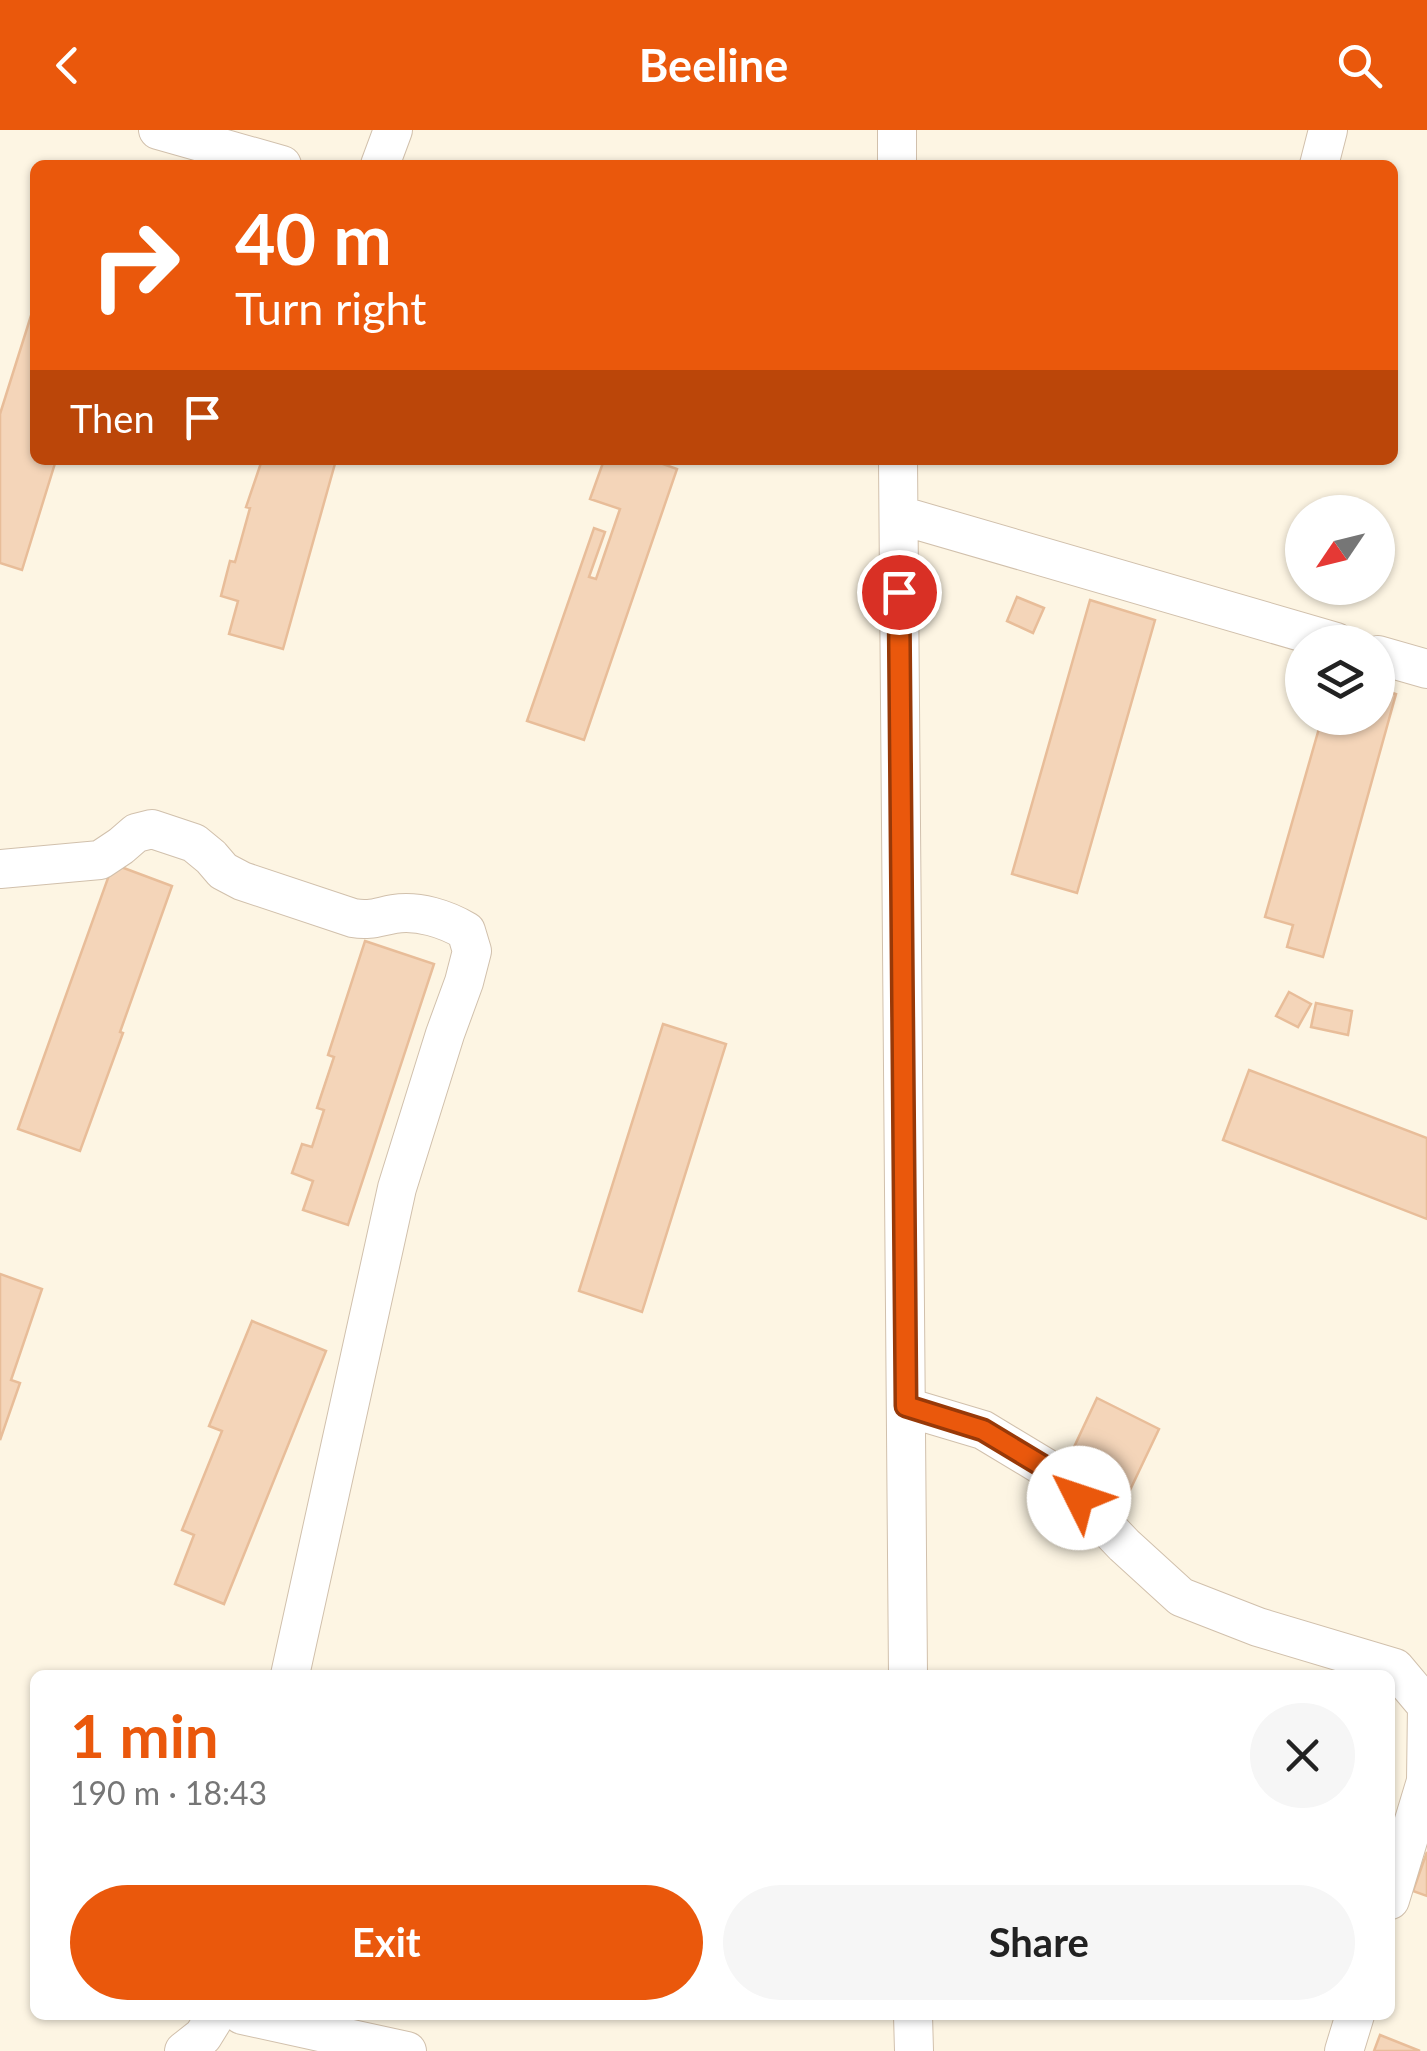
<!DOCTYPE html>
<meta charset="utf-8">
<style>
body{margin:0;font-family:Lato,sans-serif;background:#f6f6f6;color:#222;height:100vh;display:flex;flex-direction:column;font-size:38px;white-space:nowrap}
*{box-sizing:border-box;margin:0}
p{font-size:32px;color:#767676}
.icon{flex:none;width:55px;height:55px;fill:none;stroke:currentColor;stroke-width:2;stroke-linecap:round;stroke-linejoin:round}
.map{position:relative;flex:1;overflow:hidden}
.side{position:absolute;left:30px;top:1540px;width:1365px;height:350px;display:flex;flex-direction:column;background:#fff;border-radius:15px;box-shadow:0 2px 8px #0004}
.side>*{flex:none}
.top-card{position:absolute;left:30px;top:30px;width:1368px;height:305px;border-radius:15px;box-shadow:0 2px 8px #0004;background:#ea580c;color:#fff;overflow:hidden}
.needle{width:65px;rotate:235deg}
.fabs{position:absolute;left:1285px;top:365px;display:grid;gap:20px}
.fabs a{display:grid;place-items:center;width:110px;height:110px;border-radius:50%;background:#fff;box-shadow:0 2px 8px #0004;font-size:50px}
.pin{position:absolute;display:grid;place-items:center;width:85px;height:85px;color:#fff;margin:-42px;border:5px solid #fff;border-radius:50%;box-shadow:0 2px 10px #0007}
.me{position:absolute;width:110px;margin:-55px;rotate:311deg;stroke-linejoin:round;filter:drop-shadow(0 0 8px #0008)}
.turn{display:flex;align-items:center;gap:35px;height:210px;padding:0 40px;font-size:45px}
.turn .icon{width:130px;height:130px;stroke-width:2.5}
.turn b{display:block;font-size:70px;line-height:85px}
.then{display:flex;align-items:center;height:95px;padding:0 40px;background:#0003;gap:20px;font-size:38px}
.round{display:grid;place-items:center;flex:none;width:105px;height:105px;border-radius:52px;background:#f6f6f6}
.overview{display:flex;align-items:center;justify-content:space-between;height:170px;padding:0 40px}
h1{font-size:60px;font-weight:700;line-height:75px;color:#ea580c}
.cta{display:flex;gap:20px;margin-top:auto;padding:20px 40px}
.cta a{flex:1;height:115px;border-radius:60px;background:#ea580c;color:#fff;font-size:40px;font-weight:700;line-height:115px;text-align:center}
.cta a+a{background:#f6f6f6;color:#222}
header{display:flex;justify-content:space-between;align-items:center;height:130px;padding:0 40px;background:#ea580c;color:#fff;font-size:45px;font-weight:700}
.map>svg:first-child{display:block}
.building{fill:#f4d5b9;stroke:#e8bd99;stroke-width:2.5}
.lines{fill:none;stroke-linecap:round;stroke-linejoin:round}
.minor-casing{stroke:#d1c0ac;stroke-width:40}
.minor{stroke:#fff;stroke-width:38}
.route-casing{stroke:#983908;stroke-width:25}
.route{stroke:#ea580c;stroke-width:18}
</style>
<header><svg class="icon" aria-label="back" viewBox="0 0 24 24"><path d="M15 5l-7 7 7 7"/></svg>Beeline<svg class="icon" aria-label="search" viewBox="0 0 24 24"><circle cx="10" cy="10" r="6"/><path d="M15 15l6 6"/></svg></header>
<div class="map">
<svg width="1427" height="1921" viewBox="0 0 1427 1921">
<rect width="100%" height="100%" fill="#fdf5e3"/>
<path class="building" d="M35,173V330H56L22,440L0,433V284Z
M262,330H336L283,519L229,504L238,471L221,466L230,431L235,432L250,378L246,377Z
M604,330H652L677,339L584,610L527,591L594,398L605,402L589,447L596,449L620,379L590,369Z
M1017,467L1044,478L1033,503L1007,491Z
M1090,470L1155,490L1077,763L1012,744Z
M1378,558L1396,564L1323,827L1287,817L1293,795L1265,787L1322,588H1378Z
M113,734L172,756L120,902L123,903L80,1021L18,999Z
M365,811L434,834L348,1095L303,1080L313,1051L292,1043L302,1014L312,1017L324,980L317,978L334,927L328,925Z
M1289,862L1311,874L1298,897L1276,886Z
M1316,873L1352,881L1348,905L1311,897Z
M663,894L726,914L642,1182L579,1161Z
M1249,940L1427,1008V1089L1223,1010Z
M0,1144L42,1159L11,1250L20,1253L0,1310Z
M252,1191L326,1221L224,1474L175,1454L194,1405L182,1400L222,1301L209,1296Z
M1097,1268L1159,1299L1130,1360L1068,1330Z
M1427,1722V1766L1413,1761Z
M1380,1905L1420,1921H1374Z"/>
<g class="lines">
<g class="minor-casing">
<path id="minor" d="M158,0L282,35
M380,35L393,0
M897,35V0
M1319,35L1328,0
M898,330L908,1545
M899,385L1336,512
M1378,525L1427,539
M0,739L100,730L121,716L136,703L152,699L194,713L211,727L223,741L242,751L353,788C370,791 377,787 394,784C418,780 446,789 466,801L472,821L464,852L445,904L397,1058L290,1545
M906,1277L983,1300L1056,1344L1124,1415L1181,1467L1258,1497L1395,1538L1427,1576L1426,1651L1390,1770
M242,1885L407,1921
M913,1885L914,1921
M184,1921L203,1906L216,1885
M1344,1921L1355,1885"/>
</g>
<use href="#minor" class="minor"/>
</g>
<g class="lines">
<g class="route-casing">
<path id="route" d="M899,462L906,1276L983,1300L1056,1344L1079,1368"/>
</g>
<use href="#route" class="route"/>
</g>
</svg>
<div class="fabs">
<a><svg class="needle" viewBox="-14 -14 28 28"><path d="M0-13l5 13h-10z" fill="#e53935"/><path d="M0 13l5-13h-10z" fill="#767676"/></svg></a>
<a><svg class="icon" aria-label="layers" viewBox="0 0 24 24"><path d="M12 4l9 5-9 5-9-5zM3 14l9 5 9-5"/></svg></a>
</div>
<div class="pin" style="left:899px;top:462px;background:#d93025"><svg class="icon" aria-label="arrive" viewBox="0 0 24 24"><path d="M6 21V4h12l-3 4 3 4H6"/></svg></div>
<svg class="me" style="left:1079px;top:1368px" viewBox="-20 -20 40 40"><circle r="19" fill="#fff"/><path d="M0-13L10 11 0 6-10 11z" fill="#ea580c"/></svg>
<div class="top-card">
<div class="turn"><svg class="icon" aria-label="right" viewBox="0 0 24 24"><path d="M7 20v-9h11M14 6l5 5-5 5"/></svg><div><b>40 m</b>Turn right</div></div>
<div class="then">Then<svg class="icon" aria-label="arrive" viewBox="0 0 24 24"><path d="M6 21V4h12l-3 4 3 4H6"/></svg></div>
</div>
<section class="side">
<div class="overview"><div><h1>1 min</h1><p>190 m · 18:43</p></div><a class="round"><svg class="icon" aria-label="close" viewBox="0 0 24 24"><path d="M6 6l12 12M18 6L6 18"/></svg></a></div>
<div class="cta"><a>Exit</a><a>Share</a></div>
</section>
</div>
